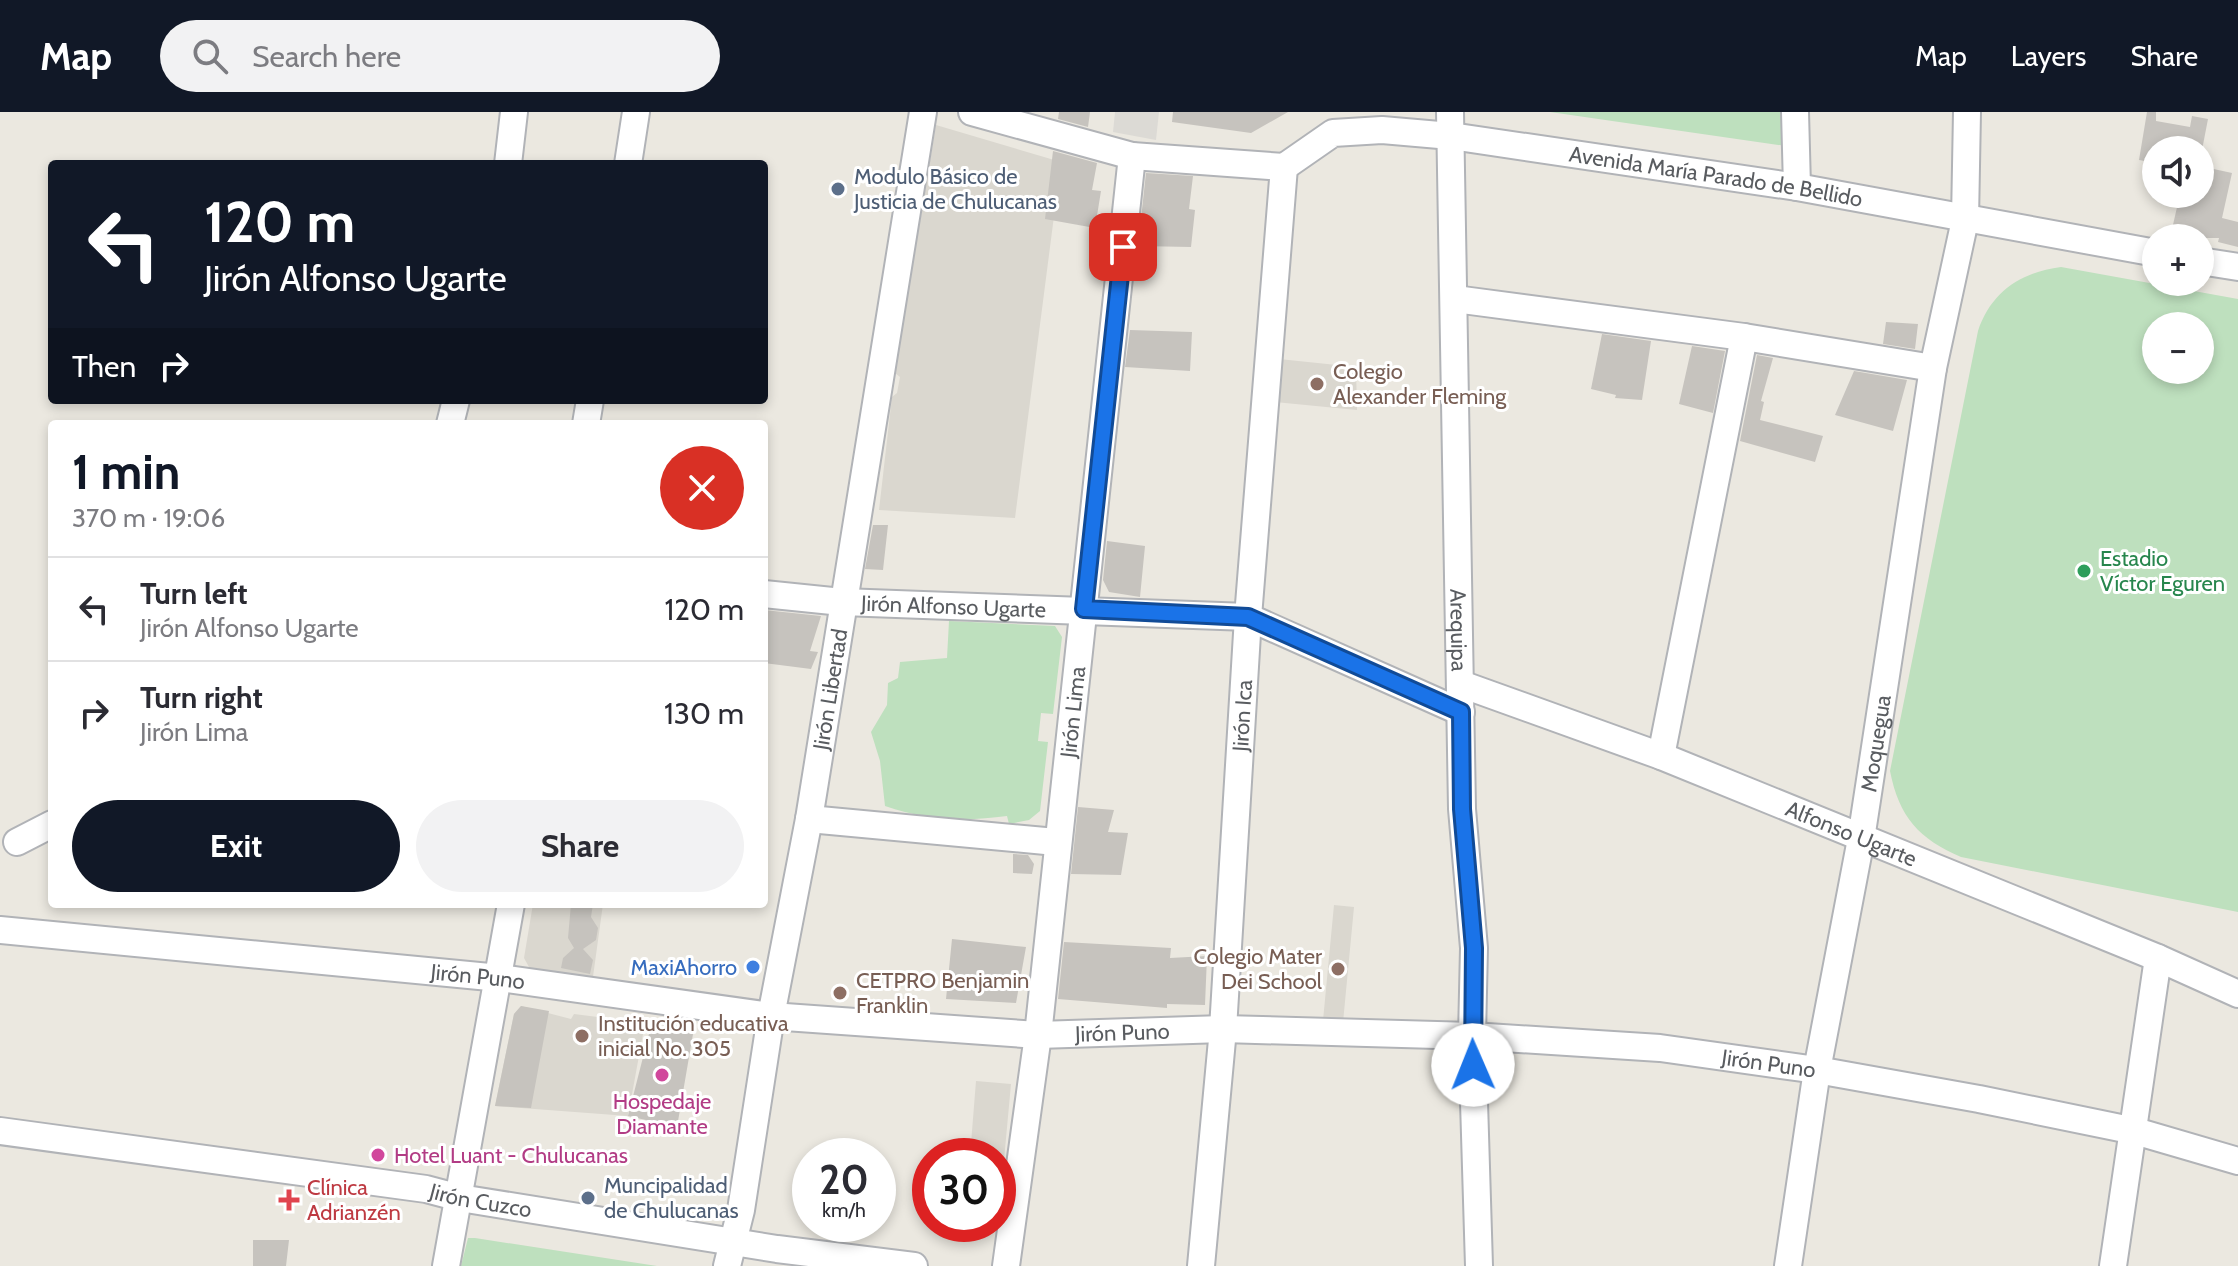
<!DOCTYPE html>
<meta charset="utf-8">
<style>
body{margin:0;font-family:Cabin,sans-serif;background:#f2f2f3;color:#2b2b33;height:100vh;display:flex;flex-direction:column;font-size:30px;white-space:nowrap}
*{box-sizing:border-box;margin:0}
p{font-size:26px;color:#7c7c81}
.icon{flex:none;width:44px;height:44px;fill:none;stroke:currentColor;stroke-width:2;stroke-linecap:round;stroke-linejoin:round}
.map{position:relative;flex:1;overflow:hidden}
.drawer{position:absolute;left:48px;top:308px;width:720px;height:488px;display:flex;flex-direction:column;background:#fff;border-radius:8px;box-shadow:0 4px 12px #0003}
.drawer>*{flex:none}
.hud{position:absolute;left:48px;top:48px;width:720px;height:244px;border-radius:8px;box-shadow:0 4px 12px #0003;background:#111827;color:#fff;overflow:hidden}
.fabs{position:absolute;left:2142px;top:24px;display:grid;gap:16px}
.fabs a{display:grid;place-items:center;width:72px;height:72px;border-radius:50%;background:#fff;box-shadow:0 4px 12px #0003;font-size:40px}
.speed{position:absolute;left:792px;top:1026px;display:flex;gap:16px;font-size:40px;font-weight:700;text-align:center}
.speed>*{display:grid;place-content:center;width:104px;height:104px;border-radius:50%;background:#fff;box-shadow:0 4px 12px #0003;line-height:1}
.speed small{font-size:20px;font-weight:400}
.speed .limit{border:12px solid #d22;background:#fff;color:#111}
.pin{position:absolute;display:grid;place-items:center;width:68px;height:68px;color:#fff;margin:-34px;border-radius:16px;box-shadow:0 4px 12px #0006}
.me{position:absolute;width:88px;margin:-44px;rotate:359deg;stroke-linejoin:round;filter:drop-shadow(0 0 6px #0008)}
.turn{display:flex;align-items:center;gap:28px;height:168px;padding:0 24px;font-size:36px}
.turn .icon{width:104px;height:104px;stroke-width:2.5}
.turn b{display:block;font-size:56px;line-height:68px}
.then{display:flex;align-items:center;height:76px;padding:0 24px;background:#0003;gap:16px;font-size:30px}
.round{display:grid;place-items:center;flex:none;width:84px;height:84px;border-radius:42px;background:#f2f2f3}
.headline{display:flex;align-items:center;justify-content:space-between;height:136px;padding:0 24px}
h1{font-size:48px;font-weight:700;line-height:60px;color:#111827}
.button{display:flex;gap:16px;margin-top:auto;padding:16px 24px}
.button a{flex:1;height:92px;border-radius:48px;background:#111827;color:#fff;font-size:32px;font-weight:700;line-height:92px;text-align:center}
.button a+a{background:#f2f2f3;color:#2b2b33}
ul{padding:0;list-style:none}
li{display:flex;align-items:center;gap:24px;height:104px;padding:0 24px;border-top:2px solid #e1e1e2}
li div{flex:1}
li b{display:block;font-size:30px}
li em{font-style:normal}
header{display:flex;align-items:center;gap:48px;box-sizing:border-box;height:112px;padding:0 40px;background:#111827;color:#fff}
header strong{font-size:38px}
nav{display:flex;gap:44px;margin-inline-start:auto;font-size:28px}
.search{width:560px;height:72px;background:#f2f2f3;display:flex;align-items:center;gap:20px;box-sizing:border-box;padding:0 28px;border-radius:44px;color:#7c7c81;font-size:30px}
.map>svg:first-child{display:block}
.industrial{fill:#dcdad5}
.education{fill:#dad7cf}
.green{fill:#bee0be;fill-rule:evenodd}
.building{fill:#c6c3be}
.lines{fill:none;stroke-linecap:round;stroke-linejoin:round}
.minor-casing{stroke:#b1b3b7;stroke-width:30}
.minor{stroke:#fff;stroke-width:26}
.route-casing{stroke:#114b97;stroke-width:20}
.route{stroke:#1a73e8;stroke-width:14}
.service-dot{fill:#5c6f8a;stroke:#fff;stroke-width:3}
.education-dot{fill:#8d6e63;stroke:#fff;stroke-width:3}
.leisure-dot{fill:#2e9e5b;stroke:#fff;stroke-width:3}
.shop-dot{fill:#3f7fe0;stroke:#fff;stroke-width:3}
.hotel-dot{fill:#d1479c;stroke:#fff;stroke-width:3}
.health-dot{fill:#e0444e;stroke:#fff;stroke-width:3}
.labels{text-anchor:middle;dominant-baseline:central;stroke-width:6;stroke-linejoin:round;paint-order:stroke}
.service-label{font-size:22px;fill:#4e5e75;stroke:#fff;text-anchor:start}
.street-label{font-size:22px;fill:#595c60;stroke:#fff}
.education-label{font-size:22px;fill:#785e54;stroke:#fff;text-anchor:start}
.leisure-label{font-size:22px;fill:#27864d;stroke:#fff;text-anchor:start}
.shop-label{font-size:22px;fill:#366cbe;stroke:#fff;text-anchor:end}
.hotel-label{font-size:22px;fill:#b23c85;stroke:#fff}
.health-label{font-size:22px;fill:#be3a42;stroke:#fff;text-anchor:start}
</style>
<header>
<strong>Map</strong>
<div class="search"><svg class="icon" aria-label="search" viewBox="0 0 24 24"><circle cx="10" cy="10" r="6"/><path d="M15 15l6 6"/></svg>Search here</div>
<nav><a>Map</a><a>Layers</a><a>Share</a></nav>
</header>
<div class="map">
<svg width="2238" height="1154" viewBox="0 0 2238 1154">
<rect width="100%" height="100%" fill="#ebe8e0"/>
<path class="industrial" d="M1115,0H1159L1156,28L1113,20Z"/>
<path class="education" d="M936,13L1061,50L1015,406L879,398L892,285L897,281L900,265L895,261Z
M1279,247L1356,255L1357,298L1275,290Z
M533,792H603L592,872L534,864L524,846Z
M1334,793L1354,795L1342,921L1322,919Z
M521,894L571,907L574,902L645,911L628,1004L495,994L514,902Z
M976,969L1011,972L1004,1048H998V1044H970Z"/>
<path class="green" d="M1550,0H1785L1786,34Z
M2061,155L2238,187V800L1961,745C1919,727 1899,705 1890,659L1978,219C1991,180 2021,160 2061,155ZM2200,214V258H2156V214Z
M949,509L1055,514L1062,525L1053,602L1041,601L1038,629L1048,630L1040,699L1029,708L1009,712L1007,704C964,710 926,708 885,694L880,649L871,620L887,593L888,571L898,566L900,550L947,546Z
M468,1126H475L657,1154H461Z"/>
<path class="building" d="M1059,0H1090L1088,15L1058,7Z
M1173,0H1288L1251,21L1172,10Z
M2147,0H2156V9L2190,15L2192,4L2208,7L2202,38H2156V51L2139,48Z
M1053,39L1097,51L1092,78L1101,79L1095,116L1045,107Z
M2200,54L2232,61L2222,106L2238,110V135L2218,130L2219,126H2170L2180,82H2200Z
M1146,61L1193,64L1189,97L1195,98L1191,135L1138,134Z
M1886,210L1918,212L1915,237L1883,232Z
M1130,218L1192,220L1190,259L1125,255Z
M1602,222L1651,229L1642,288L1615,286L1616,283L1591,277Z
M1692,234L1725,239L1713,301L1679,292Z
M1757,243L1773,246L1761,289L1764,290L1760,308L1823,324L1815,350L1740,329Z
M1854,259L1907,268L1893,319L1835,303Z
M873,413H888L883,458L865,457Z
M1107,429L1145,434L1140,485L1109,480L1103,468Z
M764,498L821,504L810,539L818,540L811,557L764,551Z
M1078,695L1114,698L1108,720L1128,721L1121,763L1071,762Z
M1013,742L1028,743L1034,752L1032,762L1013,761Z
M571,792H593L591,805L598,816L596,828L583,837L593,848L590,862L561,856L563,846L574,836L568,826Z
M952,827L1026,835L1016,891L946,887Z
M1064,830L1171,836L1170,846L1207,844L1205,893L1167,892V896L1058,887Z
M521,894L549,899L531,996L495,994L514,902Z
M651,914L693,922L677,1015L628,1004Z
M253,1128H289L286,1154H253Z"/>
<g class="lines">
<g class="minor-casing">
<g id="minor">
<path d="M972,0L1132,44L1284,55"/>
<path id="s1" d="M1450,0L1462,697L1474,836L1472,924L1479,1154"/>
<path d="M1795,0L1797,75"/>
<path d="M508,52L514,0"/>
<path d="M628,52L636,0"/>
<path id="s2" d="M1284,55L1333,21L1382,18L1451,24L1797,75L2156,141"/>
<path d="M2200,149L2238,155"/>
<path d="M1455,187L1744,225L1933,256"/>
<path d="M450,312L456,288"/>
<path d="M586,312L590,288"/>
<path id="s3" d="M764,482L842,490L1248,505L1461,600"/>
<path id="s4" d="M1461,572L1661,644L2158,846L2238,882"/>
<path d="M1661,644L1744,225"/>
<path d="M809,707L1056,730"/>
<path d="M17,730L52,712"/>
<path id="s5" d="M0,818L500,866L771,904L1038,923L1223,917L1472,924L1660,936L1817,958L1979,987L2135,1019L2238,1049"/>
<path id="s6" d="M0,1019L426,1077L460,1086L777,1137L914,1154"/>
<path d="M446,1154L511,792"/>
<path id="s7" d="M727,1154L741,1098L771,904L809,707L923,0"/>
<path id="s8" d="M1006,1154L1038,923L1132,44"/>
<path id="s9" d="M1201,1154L1223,917L1248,505L1284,55"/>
<path id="s10" d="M1788,1154L1817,958L1861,727L1933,256L1965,108L1967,0"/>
<path d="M2113,1154L2158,846"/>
</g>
</g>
<use href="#minor" class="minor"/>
</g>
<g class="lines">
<g class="route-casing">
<path id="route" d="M1123,135L1084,497L1248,505L1461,600L1462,697L1474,836L1473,953"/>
</g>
<use href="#route" class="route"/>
</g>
<g class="service-dot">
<circle cx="838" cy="77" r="8"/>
<circle cx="588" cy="1086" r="8"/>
</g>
<g class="education-dot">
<circle cx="1317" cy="272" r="8"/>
<circle cx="1338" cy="857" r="8"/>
<circle cx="840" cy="881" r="8"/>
<circle cx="582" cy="924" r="8"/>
</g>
<circle class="leisure-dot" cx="2084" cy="459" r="8"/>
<circle class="shop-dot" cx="753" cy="855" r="8"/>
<g class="hotel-dot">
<circle cx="662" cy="963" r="8"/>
<circle cx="378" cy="1043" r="8"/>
</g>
<path class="health-dot" d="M285 1076h8v8h8v8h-8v8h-8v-8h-8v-8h8z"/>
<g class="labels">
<g class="service-label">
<text x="854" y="64">Modulo Básico de<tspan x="854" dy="25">Justicia de Chulucanas</tspan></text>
<text x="604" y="1073">Muncipalidad<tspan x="604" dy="25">de Chulucanas</tspan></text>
</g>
<g class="street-label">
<text stroke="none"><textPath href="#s2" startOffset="446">Avenida María Parado de Bellido</textPath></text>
<text stroke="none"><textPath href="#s3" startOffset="190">Jirón Alfonso Ugarte</textPath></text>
<text stroke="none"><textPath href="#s1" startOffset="518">Arequipa</textPath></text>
<text stroke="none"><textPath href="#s7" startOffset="586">Jirón Libertad</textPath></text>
<text stroke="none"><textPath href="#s8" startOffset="558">Jirón Lima</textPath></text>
<text stroke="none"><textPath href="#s9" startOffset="552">Jirón Ica</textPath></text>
<text stroke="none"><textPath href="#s10" startOffset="530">Moquegua</textPath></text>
<text stroke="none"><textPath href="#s4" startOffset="418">Alfonso Ugarte</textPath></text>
<text stroke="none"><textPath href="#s5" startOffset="480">Jirón Puno</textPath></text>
<text stroke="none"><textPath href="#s5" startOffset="1128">Jirón Puno</textPath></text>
<text stroke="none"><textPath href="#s5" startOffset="1776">Jirón Puno</textPath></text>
<text stroke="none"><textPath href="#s6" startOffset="486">Jirón Cuzco</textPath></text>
</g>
<g class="education-label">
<text x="1333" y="259">Colegio<tspan x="1333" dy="25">Alexander Fleming</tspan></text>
<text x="1322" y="844" text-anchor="end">Colegio Mater<tspan x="1322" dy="25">Dei School</tspan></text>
<text x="856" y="868">CETPRO Benjamin<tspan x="856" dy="25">Franklin</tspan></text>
<text x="598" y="911">Institución educativa<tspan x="598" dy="25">inicial No. 305</tspan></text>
</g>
<g class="leisure-label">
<text x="2100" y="446">Estadio<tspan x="2100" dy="25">Víctor Eguren</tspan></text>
</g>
<g class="shop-label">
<text x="737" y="855">MaxiAhorro</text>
</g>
<g class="hotel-label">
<text x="662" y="989">Hospedaje<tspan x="662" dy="25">Diamante</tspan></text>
<text x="394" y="1043" text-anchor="start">Hotel Luant - Chulucanas</text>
</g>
<g class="health-label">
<text x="307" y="1075">Clínica<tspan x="307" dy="25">Adrianzén</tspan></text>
</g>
</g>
</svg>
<div class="fabs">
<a><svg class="icon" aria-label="sound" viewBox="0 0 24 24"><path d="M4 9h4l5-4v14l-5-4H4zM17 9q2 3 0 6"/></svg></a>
<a>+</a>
<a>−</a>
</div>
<div class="speed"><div>20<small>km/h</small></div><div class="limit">30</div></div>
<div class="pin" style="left:1123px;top:135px;background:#d93025"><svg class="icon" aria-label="arrive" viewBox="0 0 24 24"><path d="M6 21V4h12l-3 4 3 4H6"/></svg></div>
<svg class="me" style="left:1473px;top:953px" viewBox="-20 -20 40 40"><circle r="19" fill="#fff"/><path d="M0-13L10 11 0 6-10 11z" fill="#1a73e8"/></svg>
<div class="hud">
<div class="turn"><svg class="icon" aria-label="left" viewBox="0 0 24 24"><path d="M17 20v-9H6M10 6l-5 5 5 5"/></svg><div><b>120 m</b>Jirón Alfonso Ugarte</div></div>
<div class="then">Then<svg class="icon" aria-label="right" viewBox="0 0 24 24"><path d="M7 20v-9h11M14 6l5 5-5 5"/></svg></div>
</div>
<section class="drawer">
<div class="headline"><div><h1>1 min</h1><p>370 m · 19:06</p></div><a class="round" style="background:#d93025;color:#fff"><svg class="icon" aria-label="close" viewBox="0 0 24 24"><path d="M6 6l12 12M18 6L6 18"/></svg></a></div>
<ul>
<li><svg class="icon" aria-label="left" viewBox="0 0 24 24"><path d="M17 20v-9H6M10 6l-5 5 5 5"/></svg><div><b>Turn left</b><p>Jirón Alfonso Ugarte</p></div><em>120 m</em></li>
<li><svg class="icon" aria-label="right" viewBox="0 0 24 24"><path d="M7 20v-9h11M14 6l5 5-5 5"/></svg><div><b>Turn right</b><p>Jirón Lima</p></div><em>130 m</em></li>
</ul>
<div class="button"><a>Exit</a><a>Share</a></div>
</section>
</div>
